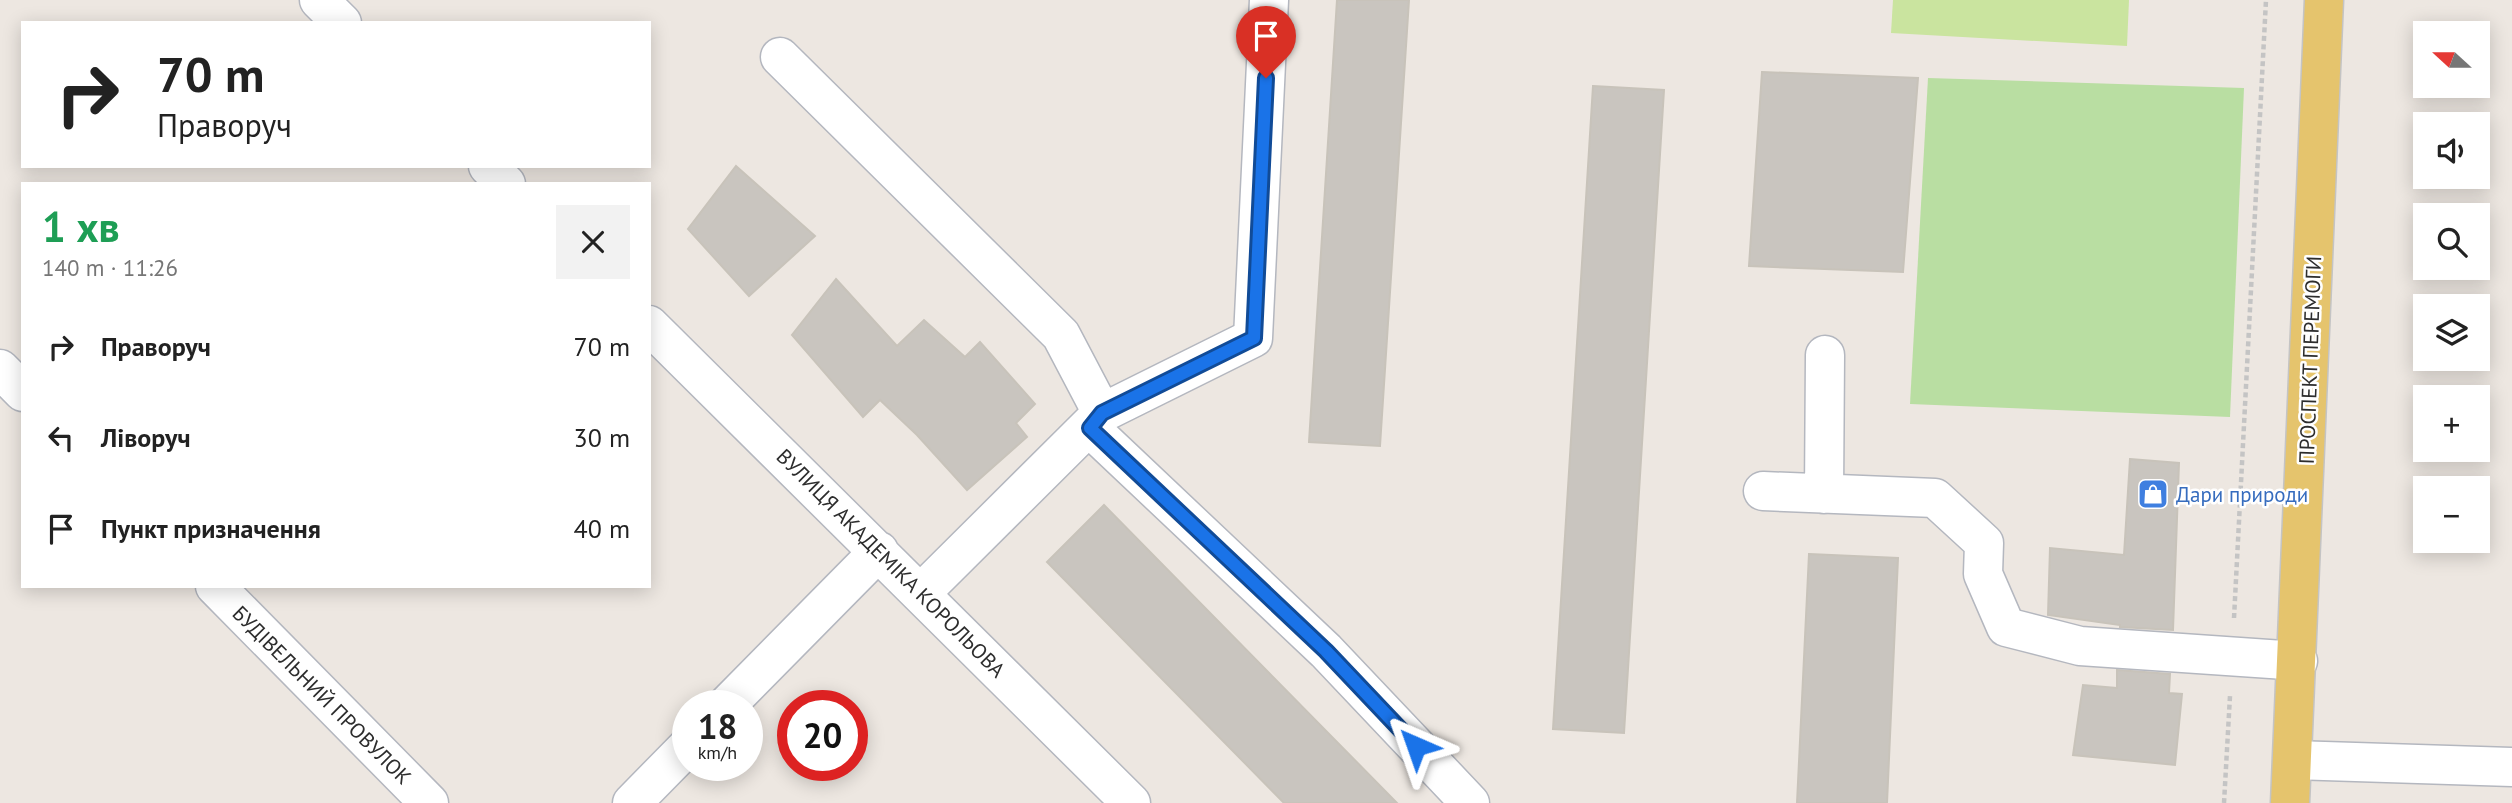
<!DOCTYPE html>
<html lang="uk">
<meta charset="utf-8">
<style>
body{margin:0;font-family:"PT Sans",sans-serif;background:#f2f2f2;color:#222;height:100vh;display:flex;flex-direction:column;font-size:26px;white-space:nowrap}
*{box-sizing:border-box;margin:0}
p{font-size:23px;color:#767676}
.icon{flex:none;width:38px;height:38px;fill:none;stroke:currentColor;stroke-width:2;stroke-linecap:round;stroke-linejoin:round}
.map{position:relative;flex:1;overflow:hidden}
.details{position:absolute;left:21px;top:182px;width:630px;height:406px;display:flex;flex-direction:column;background:#fff;border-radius:0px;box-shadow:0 4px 18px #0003}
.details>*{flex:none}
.hud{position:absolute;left:21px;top:21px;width:630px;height:147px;border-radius:0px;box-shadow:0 4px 18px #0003;background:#fff;color:#222;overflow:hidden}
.needle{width:46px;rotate:291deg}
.tools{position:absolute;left:2413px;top:21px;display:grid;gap:14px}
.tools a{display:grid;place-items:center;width:77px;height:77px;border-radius:0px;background:#fff;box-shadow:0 4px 18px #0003;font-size:35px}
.speed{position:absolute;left:672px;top:690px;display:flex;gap:14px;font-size:35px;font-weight:700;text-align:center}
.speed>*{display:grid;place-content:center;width:91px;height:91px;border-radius:50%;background:#fff;box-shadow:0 4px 18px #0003;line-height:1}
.speed small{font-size:18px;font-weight:400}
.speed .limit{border:10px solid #d22;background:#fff;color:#111}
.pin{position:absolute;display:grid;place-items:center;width:60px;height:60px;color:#fff;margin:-72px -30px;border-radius:50% 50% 50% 0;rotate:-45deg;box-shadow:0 0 7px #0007}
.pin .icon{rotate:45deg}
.me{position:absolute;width:77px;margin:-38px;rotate:317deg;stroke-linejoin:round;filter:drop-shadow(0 0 5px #0008)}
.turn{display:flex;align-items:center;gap:24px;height:147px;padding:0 21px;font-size:32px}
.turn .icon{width:91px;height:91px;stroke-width:2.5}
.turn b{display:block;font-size:49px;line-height:60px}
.round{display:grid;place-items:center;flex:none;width:74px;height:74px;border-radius:0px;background:#f2f2f2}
.summary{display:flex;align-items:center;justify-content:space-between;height:119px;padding:0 21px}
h1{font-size:42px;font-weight:700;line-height:52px;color:#1e9e55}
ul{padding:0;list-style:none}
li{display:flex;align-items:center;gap:21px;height:91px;padding:0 21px}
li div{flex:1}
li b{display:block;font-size:26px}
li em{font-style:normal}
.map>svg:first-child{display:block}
.green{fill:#b9dea2}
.pitch{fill:#cae49f}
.building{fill:#c9c5bf;stroke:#c8c3ba;stroke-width:2}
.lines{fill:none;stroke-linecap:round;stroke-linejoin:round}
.minor-casing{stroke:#b4b7bf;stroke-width:41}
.major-casing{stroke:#c4c4c4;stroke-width:41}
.path{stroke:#c4c4c4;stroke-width:4.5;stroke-dasharray:5 3.5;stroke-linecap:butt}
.minor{stroke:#fff;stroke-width:38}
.major{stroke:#e5c46d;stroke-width:38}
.route-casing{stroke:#114b97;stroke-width:18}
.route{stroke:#1a73e8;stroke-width:12}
.labels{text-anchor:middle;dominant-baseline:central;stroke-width:5;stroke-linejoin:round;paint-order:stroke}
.street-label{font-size:21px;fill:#2d2d2d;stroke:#fff}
.shop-label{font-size:21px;fill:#366cbe;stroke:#fff;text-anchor:start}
</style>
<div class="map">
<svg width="2512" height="803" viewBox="0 0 2512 803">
<rect width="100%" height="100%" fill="#ede7e1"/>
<path class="green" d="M1928,78L2244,88L2230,417L1910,404Z"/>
<path class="pitch" d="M1893,0H2129L2127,46L1891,33Z"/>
<path class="building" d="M1337,0H1409L1380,446L1309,442Z
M1762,72L1918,78L1903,272L1749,266Z
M1593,86L1664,90L1624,733L1553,729Z
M736,166L815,236L749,296L688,229Z
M836,279L897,346L924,320L965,357L980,342L1035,404L1016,423L1027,437L967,490L917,435L880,400L863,417L792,335Z
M2130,459L2179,463L2173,630L2120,627V625L2048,615L2050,548L2124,555Z
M1104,505L1397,803H1284L1047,562Z
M1809,554L1898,558L1887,803H1797Z
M2117,670L2170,674L2169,693L2182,694L2175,765L2073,755L2083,685L2117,688Z"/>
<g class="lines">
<g class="minor-casing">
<path id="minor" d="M319,0L342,23
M780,57L1061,335L1102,413
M488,166L506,184
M649,325L1131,803
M0,369L23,392
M1090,428L1326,651L1470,803
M1763,491L1935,498L1984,543L1983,574L2006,627L2080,646L2298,661
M1824,494L1825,355
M215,586L429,803
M921,593L1102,413L1253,338L1269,0
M727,705L879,551
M2293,760L2512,767
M632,803L688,746"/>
</g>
<g class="major-casing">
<path id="major" d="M2290,803L2324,0"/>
</g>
<path class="path" d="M2234,618L2266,0
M2224,803L2230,696"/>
<use href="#minor" class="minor"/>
<use href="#major" class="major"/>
</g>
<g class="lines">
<g class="route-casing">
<path id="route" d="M1266,78L1254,338L1102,413L1090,428L1326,651L1416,746"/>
</g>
<use href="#route" class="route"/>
</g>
<defs>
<g id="shop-square" transform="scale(1.575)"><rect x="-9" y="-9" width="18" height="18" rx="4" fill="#3f7fe0" stroke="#fff"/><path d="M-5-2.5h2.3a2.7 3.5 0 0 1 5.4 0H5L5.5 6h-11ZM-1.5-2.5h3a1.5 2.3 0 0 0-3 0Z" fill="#fff"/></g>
</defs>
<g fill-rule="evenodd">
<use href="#shop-square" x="2153" y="494"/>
</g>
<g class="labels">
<g class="street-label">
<text transform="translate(2310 360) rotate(-88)">ПРОСПЕКТ ПЕРЕМОГИ</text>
<text transform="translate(891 563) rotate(45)">ВУЛИЦЯ АКАДЕМІКА КОРОЛЬОВА</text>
<text transform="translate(322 695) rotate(45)">БУДІВЕЛЬНИЙ ПРОВУЛОК</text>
</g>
<g class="shop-label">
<text x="2176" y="494">Дари природи</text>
</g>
</g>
</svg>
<div class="tools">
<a><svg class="needle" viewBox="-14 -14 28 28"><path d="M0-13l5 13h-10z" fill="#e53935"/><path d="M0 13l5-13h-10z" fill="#767676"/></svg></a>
<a><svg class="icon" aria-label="sound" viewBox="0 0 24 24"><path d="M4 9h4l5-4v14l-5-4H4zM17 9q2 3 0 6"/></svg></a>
<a><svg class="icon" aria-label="search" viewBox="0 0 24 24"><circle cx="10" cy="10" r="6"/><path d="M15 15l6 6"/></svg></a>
<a><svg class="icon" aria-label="layers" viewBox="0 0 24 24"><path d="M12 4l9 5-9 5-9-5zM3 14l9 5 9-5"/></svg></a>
<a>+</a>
<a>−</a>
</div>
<div class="speed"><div>18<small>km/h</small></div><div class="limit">20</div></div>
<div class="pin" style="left:1266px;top:78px;background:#d93025"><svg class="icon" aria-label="arrive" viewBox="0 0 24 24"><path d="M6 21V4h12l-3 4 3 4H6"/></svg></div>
<svg class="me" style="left:1416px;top:746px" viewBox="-20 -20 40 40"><path d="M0-17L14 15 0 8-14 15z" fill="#1a73e8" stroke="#fff" stroke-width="4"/></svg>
<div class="hud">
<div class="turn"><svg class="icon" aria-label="right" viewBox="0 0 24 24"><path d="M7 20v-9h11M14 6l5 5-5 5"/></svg><div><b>70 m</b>Праворуч</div></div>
</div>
<section class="details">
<div class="summary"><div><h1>1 хв</h1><p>140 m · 11:26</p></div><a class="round"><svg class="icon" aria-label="close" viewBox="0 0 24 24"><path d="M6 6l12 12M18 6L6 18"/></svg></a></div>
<ul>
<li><svg class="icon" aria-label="right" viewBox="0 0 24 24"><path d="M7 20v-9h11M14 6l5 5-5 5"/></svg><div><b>Праворуч</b></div><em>70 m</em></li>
<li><svg class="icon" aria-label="left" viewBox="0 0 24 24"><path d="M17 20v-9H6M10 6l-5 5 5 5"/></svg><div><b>Ліворуч</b></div><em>30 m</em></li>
<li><svg class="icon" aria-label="arrive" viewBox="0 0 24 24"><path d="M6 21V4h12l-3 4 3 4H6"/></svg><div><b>Пункт призначення</b></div><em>40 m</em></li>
</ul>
</section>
</div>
